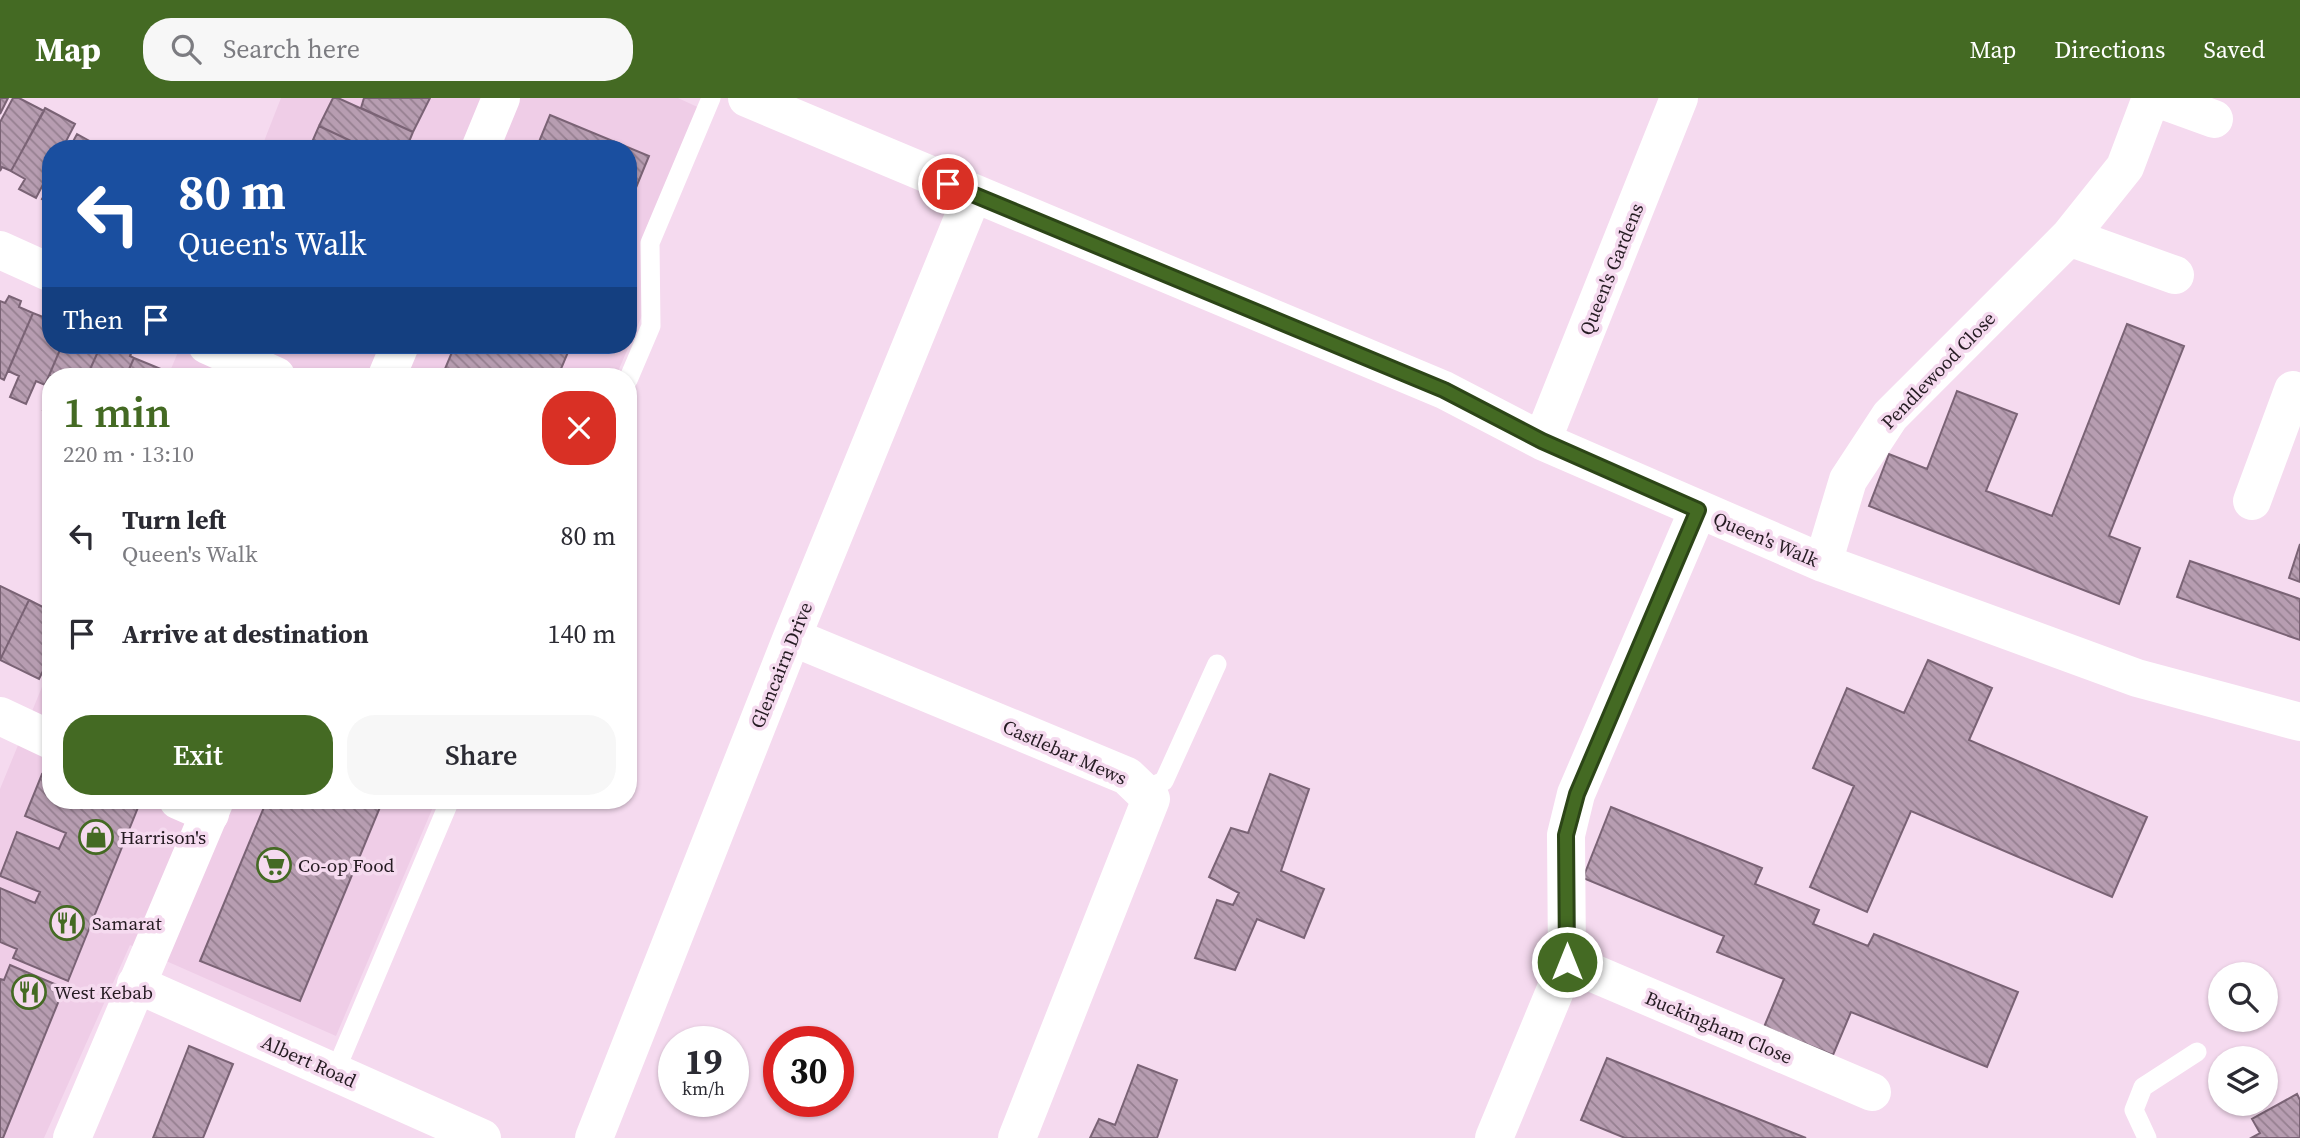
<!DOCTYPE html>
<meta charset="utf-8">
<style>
body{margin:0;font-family:"Source Serif 4",serif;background:#f7f7f7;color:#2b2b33;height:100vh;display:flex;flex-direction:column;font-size:26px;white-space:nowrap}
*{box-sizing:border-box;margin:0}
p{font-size:23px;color:#7c7c81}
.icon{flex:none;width:38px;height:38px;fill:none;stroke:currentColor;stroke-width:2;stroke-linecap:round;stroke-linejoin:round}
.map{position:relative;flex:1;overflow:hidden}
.side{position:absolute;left:42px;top:270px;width:595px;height:441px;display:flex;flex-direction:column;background:#fff;border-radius:28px;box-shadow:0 2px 5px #0004}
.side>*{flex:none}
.banner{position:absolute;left:42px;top:42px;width:595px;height:214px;border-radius:28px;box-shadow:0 2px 5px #0004;background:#1a4fa0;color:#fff;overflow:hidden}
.fabs{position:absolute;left:2208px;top:864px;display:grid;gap:14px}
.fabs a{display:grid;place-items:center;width:70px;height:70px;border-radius:50%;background:#fff;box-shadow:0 2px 5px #0004;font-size:35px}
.speed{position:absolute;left:658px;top:928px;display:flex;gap:14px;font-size:35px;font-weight:700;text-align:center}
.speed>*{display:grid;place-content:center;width:91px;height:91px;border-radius:50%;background:#fff;box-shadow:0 2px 5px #0004;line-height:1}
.speed small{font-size:18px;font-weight:400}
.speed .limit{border:10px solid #d22;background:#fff;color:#111}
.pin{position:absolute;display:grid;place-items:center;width:60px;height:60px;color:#fff;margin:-30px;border:4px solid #fff;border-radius:50%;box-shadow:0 2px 7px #0007}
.me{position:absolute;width:77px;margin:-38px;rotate:0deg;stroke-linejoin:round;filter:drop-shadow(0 0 5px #0008)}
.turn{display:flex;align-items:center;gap:24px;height:147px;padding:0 21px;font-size:32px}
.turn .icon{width:91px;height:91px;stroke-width:2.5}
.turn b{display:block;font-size:49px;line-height:60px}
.then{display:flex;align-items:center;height:66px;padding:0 21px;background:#0003;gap:14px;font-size:26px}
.round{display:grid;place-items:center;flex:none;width:74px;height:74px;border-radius:28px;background:#f7f7f7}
.summary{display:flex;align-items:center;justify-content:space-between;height:119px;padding:0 21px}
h1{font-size:42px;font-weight:600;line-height:52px;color:#446a23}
.button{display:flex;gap:14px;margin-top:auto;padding:14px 21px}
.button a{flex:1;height:80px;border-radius:28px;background:#446a23;color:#fff;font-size:28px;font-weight:600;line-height:80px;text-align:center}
.button a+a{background:#f7f7f7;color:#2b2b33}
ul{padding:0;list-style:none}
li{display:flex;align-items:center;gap:21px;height:98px;padding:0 21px}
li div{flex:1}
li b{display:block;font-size:26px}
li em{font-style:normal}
header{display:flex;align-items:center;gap:42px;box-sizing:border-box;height:98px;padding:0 35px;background:#446a23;color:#fff}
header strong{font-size:33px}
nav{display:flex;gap:38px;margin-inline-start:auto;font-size:24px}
.search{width:490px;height:63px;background:#f7f7f7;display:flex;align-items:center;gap:18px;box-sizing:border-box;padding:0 24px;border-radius:28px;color:#7c7c81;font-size:26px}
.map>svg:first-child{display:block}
.built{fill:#efcde7}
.building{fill:url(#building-back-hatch);stroke:#7a6375;stroke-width:2}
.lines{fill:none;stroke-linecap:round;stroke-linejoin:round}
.lane{stroke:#fff;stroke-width:19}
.street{stroke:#fff;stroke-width:38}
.secondary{stroke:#fff;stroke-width:38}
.route-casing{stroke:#2c4517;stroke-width:18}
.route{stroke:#446a23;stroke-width:12}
.labels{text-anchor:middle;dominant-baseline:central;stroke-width:7;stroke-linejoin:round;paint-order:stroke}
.street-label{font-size:19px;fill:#251b22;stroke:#f5daef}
.poi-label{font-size:19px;fill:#251b22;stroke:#f5daef;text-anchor:start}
</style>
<header>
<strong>Map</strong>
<div class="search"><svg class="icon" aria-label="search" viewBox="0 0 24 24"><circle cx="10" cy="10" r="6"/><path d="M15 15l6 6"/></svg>Search here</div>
<nav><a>Map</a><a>Directions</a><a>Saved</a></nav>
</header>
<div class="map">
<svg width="2300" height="1040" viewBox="0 0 2300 1040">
<defs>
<pattern id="building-back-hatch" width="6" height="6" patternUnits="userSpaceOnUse" patternTransform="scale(1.75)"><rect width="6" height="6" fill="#b79db1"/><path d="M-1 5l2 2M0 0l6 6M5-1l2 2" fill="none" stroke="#957f90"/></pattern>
</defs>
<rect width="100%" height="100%" fill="#f5daef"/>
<path class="built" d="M281,0H678L704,12L647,142L644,213L616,278H168L181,247H628V51H261Z
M51,567V702H436L336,938L130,847L44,1040H0V691Z"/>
<path class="building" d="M0,0H8L0,16Z
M13,0H19L44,13L11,73L2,69L0,73V24Z
M333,0H338L413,34L406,51H368L319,28Z
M364,0H430L413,34L361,10Z
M45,10L75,26L62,51H51V71L36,100L19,91L25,81L11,73Z
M550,17L649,58L628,109V51H536Z
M319,28L368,51H309Z
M77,36L104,51H69Z
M51,85V106L42,101Z
M9,198L21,203L19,209L33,215L4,282L0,280V203L5,205Z
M46,213L51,215V247H62L45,287L36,283L26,306L10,299L19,278L8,273L33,215L43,219Z
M2127,226L2184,248L2109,438L2140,450L2119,506L1869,408L1889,356L1927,371L1957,293L2017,316L1986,393L2052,418Z
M62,247H101L87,278H51V290L45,287Z
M101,247L134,249L130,258L134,260L126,278H87Z
M455,247H571L558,278H442Z
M134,260L161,271L158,278H126Z
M51,294V316L43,312Z
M2300,446V484L2289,480Z
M2190,463L2300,501V542L2177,499Z
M0,488L29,502L0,562Z
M29,502L51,513V557L39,581L0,562Z
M1928,562L1992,590L1969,642L2147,719L2112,799L1911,713L1867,814L1810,789L1854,688L1813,670L1847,590L1904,615Z
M42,676L51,680V702H141L68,883L13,860L17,851L0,844V790L35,805L40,794L0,778L17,734L59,751L66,735L25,718Z
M1270,676L1309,691L1281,773L1324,791L1304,840L1257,821L1235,872L1195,860L1217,802L1233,807L1239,795L1209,779L1231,730L1248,735Z
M267,702H383L300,903L200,863Z
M1611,709L1762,770L1755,786L1819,812L1813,826L1868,848L1874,836L2018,894L1987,969L1851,914L1833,957L1764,929L1784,881L1717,854L1724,838L1583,780Z
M10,867L64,890L3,1040H0V881L4,882Z
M189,948L233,966L203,1040H153Z
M1607,960L1806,1040H1625L1581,1022Z
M1138,967L1177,982L1157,1040H1090L1099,1021L1115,1027Z
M2297,996L2300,1002V1040H2251L2260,1035L2252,1021Z"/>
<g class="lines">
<path class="lane" d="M628,282L651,228L650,145L711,0
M1142,693L1164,683L1217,566
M335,974L450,702
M2147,1040L2134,1012L2143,989L2197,954"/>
<path class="street" d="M747,0L1444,292L1542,343L1823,465L2137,580L2300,624
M2156,0L2214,21
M2069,139L2175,177
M0,152L51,175
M207,247L276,278
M1542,343L1679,0
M2252,403L2293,292
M1823,465L1848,382L1890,318L2069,139L2125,69L2151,0
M792,539L1127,678L1151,701L1017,1040
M0,618L51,642
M178,702L210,716
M1567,864L1872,994
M136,886L482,1040
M594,1040L792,539L973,96
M1494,1040L1567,864L1566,737L1576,696L1698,412"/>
<path class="secondary" d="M480,51L501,0
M387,278L400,247
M72,1040L215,702"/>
</g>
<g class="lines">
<g class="route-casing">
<path id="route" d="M948,86L1444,292L1542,343L1698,412L1577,696L1566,737L1567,864"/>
</g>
<use href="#route" class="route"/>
</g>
<defs>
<g id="shop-ring" transform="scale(1.75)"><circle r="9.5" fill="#f5daef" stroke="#446a23" stroke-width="1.5"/><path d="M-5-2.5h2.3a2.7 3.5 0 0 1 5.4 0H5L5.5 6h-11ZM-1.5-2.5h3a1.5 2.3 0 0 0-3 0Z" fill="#446a23"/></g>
<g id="supermarket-ring" transform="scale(1.75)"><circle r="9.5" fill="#f5daef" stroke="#446a23" stroke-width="1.5"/><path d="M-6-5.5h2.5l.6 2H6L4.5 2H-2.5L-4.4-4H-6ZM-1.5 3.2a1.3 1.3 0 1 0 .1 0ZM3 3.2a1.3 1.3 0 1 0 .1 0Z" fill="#446a23"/></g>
<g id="restaurant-ring" transform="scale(1.75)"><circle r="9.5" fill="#f5daef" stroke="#446a23" stroke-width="1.5"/><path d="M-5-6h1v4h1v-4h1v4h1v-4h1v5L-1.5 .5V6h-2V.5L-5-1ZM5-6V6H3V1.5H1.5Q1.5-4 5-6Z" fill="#446a23"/></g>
</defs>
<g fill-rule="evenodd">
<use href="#shop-ring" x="96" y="739"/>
<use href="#supermarket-ring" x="274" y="767"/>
<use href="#restaurant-ring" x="67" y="825"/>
<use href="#restaurant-ring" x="29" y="894"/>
</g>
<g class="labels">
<g class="street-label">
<text transform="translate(1611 171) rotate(-68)">Queen's Gardens</text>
<text transform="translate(1938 272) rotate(-46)">Pendlewood Close</text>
<text transform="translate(1766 441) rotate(23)">Queen's Walk</text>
<text transform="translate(781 567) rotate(-68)">Glencairn Drive</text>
<text transform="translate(1065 654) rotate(24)">Castlebar Mews</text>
<text transform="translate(1719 929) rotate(23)">Buckingham Close</text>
<text transform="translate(309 963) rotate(24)">Albert Road</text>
</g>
<g class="poi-label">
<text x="120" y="739">Harrison's</text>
<text x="298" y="767">Co-op Food</text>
<text x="92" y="825">Samarat</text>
<text x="54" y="894">West Kebab</text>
</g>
</g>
</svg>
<div class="fabs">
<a><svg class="icon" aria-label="search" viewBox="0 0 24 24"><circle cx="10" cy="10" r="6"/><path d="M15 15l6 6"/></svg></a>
<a><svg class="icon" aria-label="layers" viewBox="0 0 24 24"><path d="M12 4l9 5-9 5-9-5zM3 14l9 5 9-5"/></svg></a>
</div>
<div class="speed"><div>19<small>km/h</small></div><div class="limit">30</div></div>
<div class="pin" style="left:948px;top:86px;background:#d93025"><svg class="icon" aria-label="arrive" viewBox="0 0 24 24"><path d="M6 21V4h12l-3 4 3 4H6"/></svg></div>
<svg class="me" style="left:1567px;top:864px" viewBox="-20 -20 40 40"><circle r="17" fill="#446a23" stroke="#fff" stroke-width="3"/><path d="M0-11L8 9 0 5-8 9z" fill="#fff"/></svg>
<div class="banner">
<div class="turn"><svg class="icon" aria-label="left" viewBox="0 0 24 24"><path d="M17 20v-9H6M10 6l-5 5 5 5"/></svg><div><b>80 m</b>Queen's Walk</div></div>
<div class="then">Then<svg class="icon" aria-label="arrive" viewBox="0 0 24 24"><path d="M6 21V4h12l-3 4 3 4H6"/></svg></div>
</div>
<section class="side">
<div class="summary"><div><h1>1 min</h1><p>220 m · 13:10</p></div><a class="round" style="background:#d93025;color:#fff"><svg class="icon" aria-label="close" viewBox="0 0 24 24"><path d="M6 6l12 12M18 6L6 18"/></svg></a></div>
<ul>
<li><svg class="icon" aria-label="left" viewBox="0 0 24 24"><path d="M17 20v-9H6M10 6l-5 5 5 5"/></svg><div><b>Turn left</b><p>Queen's Walk</p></div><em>80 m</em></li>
<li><svg class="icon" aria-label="arrive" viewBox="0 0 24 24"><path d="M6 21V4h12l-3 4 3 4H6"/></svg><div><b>Arrive at destination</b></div><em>140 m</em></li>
</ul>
<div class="button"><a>Exit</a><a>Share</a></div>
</section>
</div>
